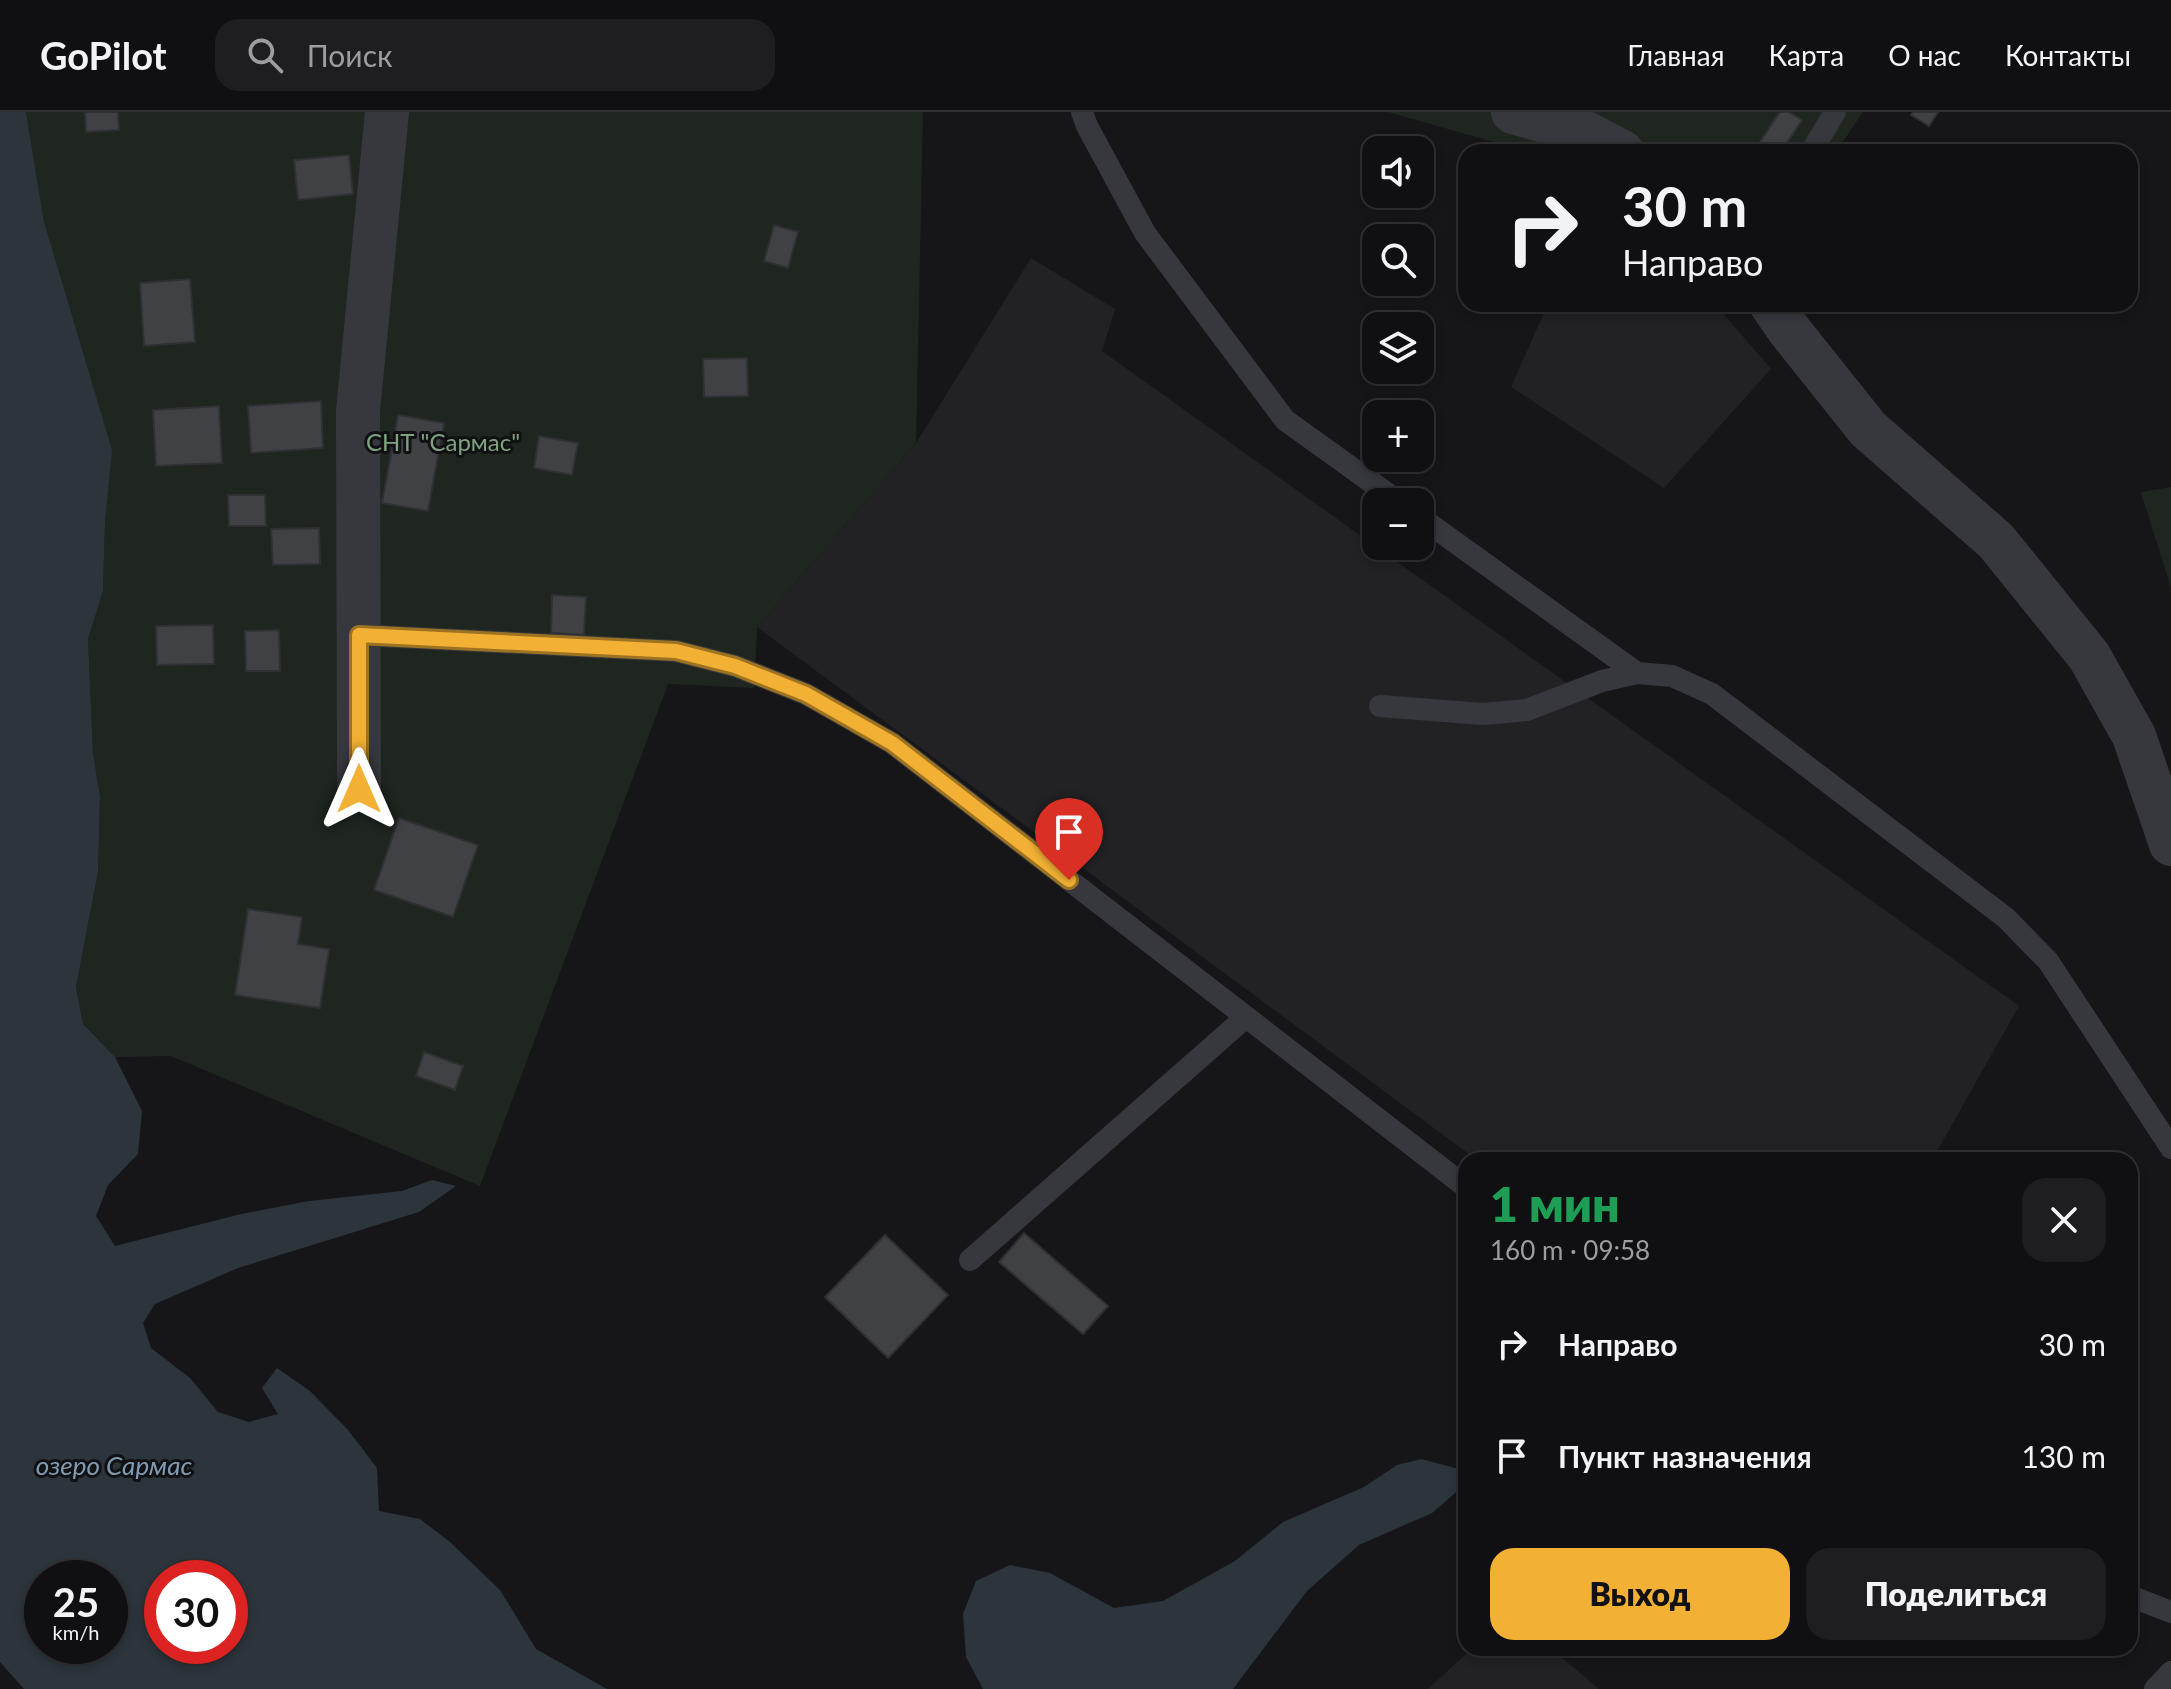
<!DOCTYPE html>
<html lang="ru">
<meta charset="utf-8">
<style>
body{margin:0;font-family:Lato,sans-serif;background:#1e1e20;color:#f1f3f6;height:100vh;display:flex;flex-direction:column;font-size:30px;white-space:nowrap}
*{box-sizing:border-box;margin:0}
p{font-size:26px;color:#9c9d9f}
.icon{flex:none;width:44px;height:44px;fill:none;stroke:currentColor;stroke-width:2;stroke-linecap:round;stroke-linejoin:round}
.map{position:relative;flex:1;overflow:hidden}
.drawer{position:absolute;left:1458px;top:1040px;width:680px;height:504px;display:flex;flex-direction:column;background:#101012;border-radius:24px;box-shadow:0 4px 12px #0003,0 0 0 2px #303032}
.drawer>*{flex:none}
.hud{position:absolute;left:1458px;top:32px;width:680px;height:168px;border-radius:24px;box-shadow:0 4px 12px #0003,0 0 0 2px #303032;background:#101012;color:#f1f3f6;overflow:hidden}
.controls{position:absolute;left:1362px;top:24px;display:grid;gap:16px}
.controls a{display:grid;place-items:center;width:72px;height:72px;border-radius:16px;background:#101012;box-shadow:0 4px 12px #0003,0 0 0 2px #303032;font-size:40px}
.speed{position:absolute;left:24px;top:1448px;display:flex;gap:16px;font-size:40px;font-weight:700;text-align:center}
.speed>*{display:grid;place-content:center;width:104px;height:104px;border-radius:50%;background:#101012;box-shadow:0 4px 12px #0003,0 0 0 2px #303032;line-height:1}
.speed small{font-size:20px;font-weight:400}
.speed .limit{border:12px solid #d22;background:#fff;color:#111}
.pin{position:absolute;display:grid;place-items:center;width:68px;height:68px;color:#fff;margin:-82px -34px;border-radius:50% 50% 50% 0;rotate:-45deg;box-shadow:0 0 8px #0007}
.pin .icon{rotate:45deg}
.me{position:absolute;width:88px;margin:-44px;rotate:0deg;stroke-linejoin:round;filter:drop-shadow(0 0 6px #0008)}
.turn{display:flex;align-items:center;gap:28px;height:168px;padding:0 32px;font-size:36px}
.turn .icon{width:104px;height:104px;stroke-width:2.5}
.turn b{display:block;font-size:56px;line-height:68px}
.round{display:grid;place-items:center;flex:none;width:84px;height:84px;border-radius:24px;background:#1e1e20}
.head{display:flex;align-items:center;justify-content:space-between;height:136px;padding:0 32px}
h1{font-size:48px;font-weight:800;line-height:60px;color:#1e9e55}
.action{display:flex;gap:16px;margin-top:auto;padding:16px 32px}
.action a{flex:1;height:92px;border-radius:24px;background:#f2b134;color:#111;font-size:32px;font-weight:800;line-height:92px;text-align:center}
.action a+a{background:#1e1e20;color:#f1f3f6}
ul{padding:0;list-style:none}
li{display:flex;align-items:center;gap:24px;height:112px;padding:0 32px}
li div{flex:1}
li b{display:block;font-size:30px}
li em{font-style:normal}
header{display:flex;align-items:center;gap:48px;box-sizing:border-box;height:112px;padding:0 40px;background:#101012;border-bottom:2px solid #303032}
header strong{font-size:38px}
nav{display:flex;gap:44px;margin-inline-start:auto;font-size:28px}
.search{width:560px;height:72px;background:#1e1e20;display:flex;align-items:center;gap:20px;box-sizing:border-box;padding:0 28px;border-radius:24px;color:#9c9d9f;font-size:30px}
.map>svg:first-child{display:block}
.built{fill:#222225}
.green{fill:#1e261f}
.water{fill:#2c353c;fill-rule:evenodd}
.building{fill:#404145;stroke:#303034;stroke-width:2}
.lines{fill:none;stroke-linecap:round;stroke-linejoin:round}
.service{stroke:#37383d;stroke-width:22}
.minor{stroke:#37383d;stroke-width:44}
.route-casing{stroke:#9d7322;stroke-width:20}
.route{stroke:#f2b134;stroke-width:14}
.labels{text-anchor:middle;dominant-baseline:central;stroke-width:6;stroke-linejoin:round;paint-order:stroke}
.park-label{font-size:24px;fill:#7fa381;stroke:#111113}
.water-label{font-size:26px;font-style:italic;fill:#7f9bb3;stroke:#111113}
</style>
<header>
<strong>GoPilot</strong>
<div class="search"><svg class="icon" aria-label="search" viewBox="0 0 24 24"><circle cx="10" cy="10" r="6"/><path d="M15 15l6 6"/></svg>Поиск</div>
<nav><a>Главная</a><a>Карта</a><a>О нас</a><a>Контакты</a></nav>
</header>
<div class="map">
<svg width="2171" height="1577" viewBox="0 0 2171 1577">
<rect width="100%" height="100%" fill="#161618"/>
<path class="built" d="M1031,146L1115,197L1102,239L2019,894L1932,1048H1477L757,515L916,331Z
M1548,192H1715L1771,257L1664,376L1511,275Z
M1517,1536H1551L1599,1577H1428L1466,1542Z"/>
<path class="green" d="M26,0H923L916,331L757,515L754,576L668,572L480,1074L171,944L115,945L83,912L76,875L98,760L100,684L93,641L88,527L103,479L105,410L44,110Z
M1388,0H1863L1836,40H1529Z
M2171,375V476L2141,380Z"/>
<path class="water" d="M0,0H26L44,110L112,338L105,410L103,479L88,527L93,641L100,684L98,760L76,875L83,912L115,945L142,999L138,1042L108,1073L96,1104L115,1134L241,1102L309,1089L402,1079L432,1068L456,1074L419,1100L238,1156L155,1192L143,1211L151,1236L190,1266L218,1300L249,1310L278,1302L262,1276L277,1256L310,1279L348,1318L377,1356L379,1399L420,1407L450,1430L500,1478L536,1537L607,1577H24L0,1550ZM42,1466H110V1534H42ZM162,1466H230V1534H162Z
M1421,1347L1459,1357L1461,1376L1432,1401L1359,1433L1307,1479L1233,1577H983L966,1545L963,1502L976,1469L1010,1453L1050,1461L1114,1496L1163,1489L1235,1449L1283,1410L1364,1375L1397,1353Z"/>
<path class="building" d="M85,0H118L119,18L86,20Z
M1780,0H1789L1802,8L1781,40H1753Z
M1913,0H1938L1929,14L1911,3Z
M349,43L353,82L298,88L294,48Z
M774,113L798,120L788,156L764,149Z
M190,167L195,230L144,234L140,171Z
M747,246L748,284L704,285L703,247Z
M321,289L323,336L251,341L248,294Z
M219,294L222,351L156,354L153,298Z
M398,303L444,311L428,399L382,391Z
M539,324L578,331L572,363L534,356Z
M228,383H265L266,414H229Z
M319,416L320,452L273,453L271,417Z
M552,483L586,485L584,523L551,521Z
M213,513L214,552L157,553L156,514Z
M279,518L280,559H246L245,519Z
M399,706L478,733L453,805L374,778Z
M248,797L302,805L298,832L329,837L320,896L235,883Z
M424,940L463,954L455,978L416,964Z
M1024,1121L1108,1194L1083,1222L999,1150Z
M885,1123L948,1183L888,1246L825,1185Z"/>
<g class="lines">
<path class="service" d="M1082,0L1087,14L1145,121L1285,308L1399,390
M1811,40L1835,0
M1420,405L1637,561
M359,523L676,539L735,554L806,582L892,631L1466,1075
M1380,594L1483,602L1527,598L1602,569L1637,561L1672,564L1712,582L2006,806L2048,849L2171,1036
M970,1148L1246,905
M2130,1484L2171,1500
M2155,1577L2171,1560"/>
<path class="minor" d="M1513,0L1584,20L1622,40
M1771,192L1789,218L1868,317L1996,429L2089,544L2134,624L2171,732
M359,677L358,299L387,0"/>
</g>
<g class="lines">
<g class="route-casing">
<path id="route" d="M359,677V523L676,539L735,554L806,582L892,631L1069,768"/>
</g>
<use href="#route" class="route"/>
</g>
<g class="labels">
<g class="park-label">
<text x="443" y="329">СНТ "Сармас"</text>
</g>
<g class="water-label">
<text x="114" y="1353">озеро Сармас</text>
</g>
</g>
</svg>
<div class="controls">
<a><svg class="icon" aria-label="sound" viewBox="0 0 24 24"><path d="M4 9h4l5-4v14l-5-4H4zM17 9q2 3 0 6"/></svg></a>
<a><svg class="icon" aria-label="search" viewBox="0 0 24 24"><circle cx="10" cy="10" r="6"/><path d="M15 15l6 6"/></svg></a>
<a><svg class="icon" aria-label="layers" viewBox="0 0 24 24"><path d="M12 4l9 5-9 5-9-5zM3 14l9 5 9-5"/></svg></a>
<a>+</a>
<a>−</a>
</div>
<div class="speed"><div>25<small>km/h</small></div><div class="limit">30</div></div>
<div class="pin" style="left:1069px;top:768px;background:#d93025"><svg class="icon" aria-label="arrive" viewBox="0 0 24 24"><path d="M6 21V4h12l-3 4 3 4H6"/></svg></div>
<svg class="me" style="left:359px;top:677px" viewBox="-20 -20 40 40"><path d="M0-17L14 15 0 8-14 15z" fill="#f2b134" stroke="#fff" stroke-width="4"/></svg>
<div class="hud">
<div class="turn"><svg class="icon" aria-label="right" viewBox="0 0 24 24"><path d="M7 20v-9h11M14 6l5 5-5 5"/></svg><div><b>30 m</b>Направо</div></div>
</div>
<section class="drawer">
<div class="head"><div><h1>1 мин</h1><p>160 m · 09:58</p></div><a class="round"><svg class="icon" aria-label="close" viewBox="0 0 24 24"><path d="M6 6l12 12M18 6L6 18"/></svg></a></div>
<ul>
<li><svg class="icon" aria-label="right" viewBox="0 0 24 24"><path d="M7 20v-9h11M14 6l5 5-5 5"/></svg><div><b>Направо</b></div><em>30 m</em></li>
<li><svg class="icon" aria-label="arrive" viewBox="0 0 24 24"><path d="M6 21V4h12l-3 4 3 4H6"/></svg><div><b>Пункт назначения</b></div><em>130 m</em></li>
</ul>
<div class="action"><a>Выход</a><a>Поделиться</a></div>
</section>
</div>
